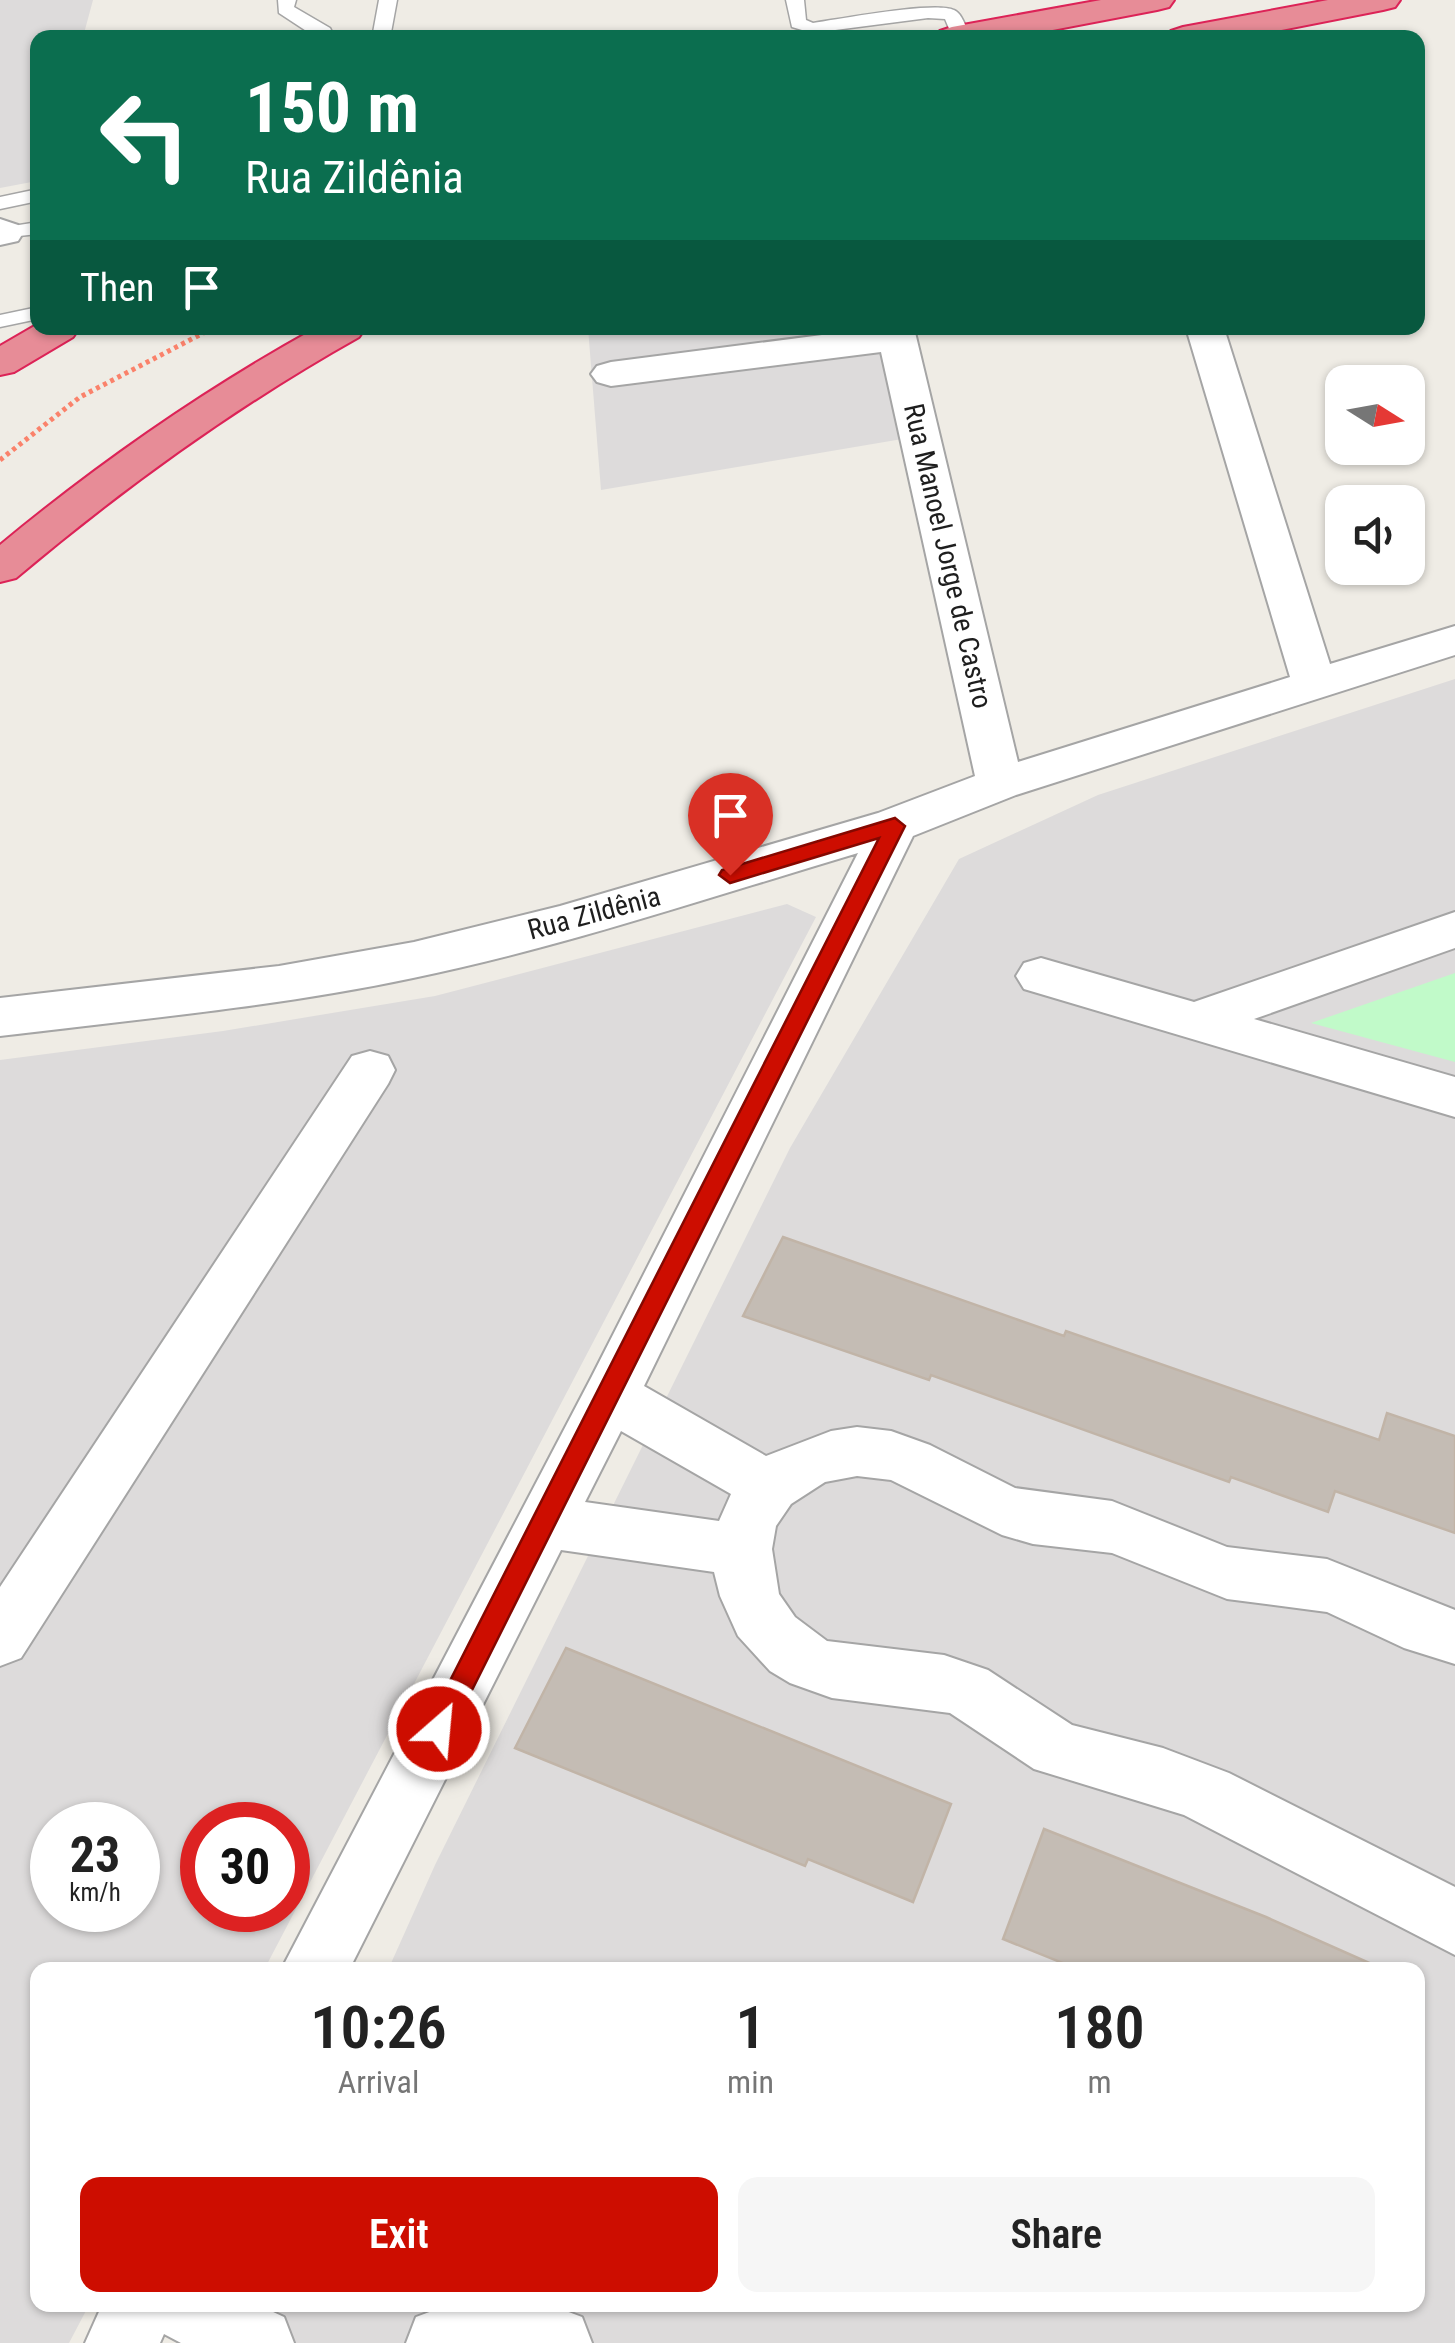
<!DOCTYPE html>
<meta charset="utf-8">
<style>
body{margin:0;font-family:"Roboto Condensed",sans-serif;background:#f6f6f6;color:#222;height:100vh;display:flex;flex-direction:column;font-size:38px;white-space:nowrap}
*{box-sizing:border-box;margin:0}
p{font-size:32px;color:#767676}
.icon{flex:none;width:55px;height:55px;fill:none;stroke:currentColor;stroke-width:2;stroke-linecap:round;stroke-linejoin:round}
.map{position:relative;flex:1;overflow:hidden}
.side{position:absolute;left:30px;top:1962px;width:1395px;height:350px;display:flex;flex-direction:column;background:#fff;border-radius:20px;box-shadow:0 2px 8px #0004}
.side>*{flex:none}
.hud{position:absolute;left:30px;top:30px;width:1395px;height:305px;border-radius:20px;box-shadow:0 2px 8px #0004;background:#0b6e4f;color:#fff;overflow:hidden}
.needle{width:65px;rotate:101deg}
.tools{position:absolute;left:1325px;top:365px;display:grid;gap:20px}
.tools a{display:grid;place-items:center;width:100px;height:100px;border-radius:20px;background:#fff;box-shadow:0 2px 8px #0004;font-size:50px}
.speed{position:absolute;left:30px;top:1802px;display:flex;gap:20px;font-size:50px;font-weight:700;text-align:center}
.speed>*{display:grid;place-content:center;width:130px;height:130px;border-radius:50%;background:#fff;box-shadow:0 2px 8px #0004;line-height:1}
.speed small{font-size:25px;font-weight:400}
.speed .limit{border:15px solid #d22;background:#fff;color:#111}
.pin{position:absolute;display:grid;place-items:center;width:85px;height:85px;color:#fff;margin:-102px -42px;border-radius:50% 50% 50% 0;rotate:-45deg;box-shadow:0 0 10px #0007}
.pin .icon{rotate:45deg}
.me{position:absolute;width:110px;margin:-55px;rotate:27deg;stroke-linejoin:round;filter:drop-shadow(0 0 8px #0008)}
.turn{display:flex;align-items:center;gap:35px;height:210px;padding:0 50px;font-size:45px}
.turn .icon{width:130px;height:130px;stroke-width:2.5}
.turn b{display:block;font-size:70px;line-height:85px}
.then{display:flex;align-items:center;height:95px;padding:0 50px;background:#0003;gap:20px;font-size:38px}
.eta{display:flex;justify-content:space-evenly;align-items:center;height:170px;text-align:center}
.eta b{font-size:60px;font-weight:600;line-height:70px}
.button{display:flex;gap:20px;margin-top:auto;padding:20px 50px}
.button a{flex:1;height:115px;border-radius:20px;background:#cd0d00;color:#fff;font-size:40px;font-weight:600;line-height:115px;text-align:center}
.button a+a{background:#f6f6f6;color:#222}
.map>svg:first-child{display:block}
.residential{fill:#dddbdb;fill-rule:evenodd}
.park{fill:#c1fac9}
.building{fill:#c4bcb4;stroke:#c1b4a7;stroke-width:2.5}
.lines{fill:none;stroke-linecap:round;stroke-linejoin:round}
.lane-casing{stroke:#a5a5a5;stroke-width:3}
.street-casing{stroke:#a5a5a5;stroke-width:4}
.highway-casing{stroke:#dc2357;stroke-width:4}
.path{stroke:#fa826b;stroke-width:5;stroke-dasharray:4 4;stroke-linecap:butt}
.lane{fill:#fff;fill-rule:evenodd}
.street{fill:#fff;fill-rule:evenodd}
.highway{fill:#e78c97;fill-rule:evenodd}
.route{fill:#cd0d00;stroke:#850800;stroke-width:2.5}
.labels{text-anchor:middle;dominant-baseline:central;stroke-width:8;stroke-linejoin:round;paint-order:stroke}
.street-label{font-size:28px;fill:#1e1e1e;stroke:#fff}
</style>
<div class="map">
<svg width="1455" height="2343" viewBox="0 0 1455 2343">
<rect width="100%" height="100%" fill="#efece5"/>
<path class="residential" d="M0,0H93L83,37L38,38L37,181L0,188Z
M588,328H890L914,437L601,490Z
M1455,679V2343H218L235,2305H1418V1970H388L435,1865L790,1148L959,859L1098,795Z
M787,904L816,917L264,1970H38V2305H89L69,2343H0V1060L223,1031L435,996ZM52,1825H138V1910H52ZM202,1825H288V1910H202Z"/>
<path class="park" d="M1455,973V1062L1311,1023Z"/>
<path class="building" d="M783,1237L1064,1336L1066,1331L1379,1440L1387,1413L1455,1436V1533L1335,1491L1328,1512L1231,1477L1229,1482L931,1375L929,1380L743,1316Z
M566,1648L951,1804L913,1902L808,1859L805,1866L515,1748Z
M1044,1829L1266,1917L1385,1970H1080L1003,1939Z"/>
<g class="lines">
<g class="lane-casing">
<path id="lane" d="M278,0H296L294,7L330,28L335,38H317L279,13Z
M379,0H397L390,38H372Z
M786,0H804L806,20L813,23C840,19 934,1 954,10C962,13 966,28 970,36L953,38L945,19L928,18L812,33L792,27Z
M38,189V201L0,209V197Z
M38,222V234L0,238V228Z
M38,307V319L0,327V315Z"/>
</g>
<g class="street-casing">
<path id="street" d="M0,219L18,225L23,233L18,241L0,245Z
M876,328H914L1018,762L1290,677L1186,328H1224L1330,664L1455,626V655L1016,795L913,836L644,1386L766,1456L831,1431L857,1427L891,1431L930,1445L1015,1488L1112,1501L1227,1547L1327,1559L1455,1610V1664L1404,1648L1327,1612L1227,1599L1112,1553L1033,1544L1002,1535L891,1480L857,1476L825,1482L791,1504L776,1526L772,1549L779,1594L795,1617L827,1641L944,1655L988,1670L1072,1725L1163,1748L1229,1773L1455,1887V1955L1184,1815L1034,1769L950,1713L832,1698L790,1683L770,1671L738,1636L720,1596L714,1572L561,1550L349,1970H281L591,1378L858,853C710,897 563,947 413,978C277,1007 138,1019 0,1036V998L279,966L414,942L560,906L878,813L975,776L881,352L611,386L597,382L591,374L597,366L611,362ZM621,1431L731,1494L719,1521L585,1502Z
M1455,912V948L1254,1019L1455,1077V1117L1024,989L1016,976L1024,963L1041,958L1194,1002Z
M370,1051L388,1056L395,1070L388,1084L21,1658L0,1666V1587L352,1056Z
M102,2305H258L284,2317L294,2343H181L164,2334L160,2343H85Z
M448,2305H550L582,2317L592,2343H406L416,2317Z"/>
</g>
<g class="highway-casing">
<path id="highway" d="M1101,0H1174L1169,7L1157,10L1011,38H935L940,31L952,27Z
M1328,0H1400L1395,7L1383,10L1241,38H1166L1171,31L1183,27Z
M38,324V328H79L73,337L14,372L0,375V346Z
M316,328H365L359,337C236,406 124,487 16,578L0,582V545C99,463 204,390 316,328Z"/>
</g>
<path class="path" d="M0,460L80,397L213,328"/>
<use href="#lane" class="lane"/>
<use href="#street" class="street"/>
<use href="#highway" class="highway"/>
</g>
<path class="route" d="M895,818L905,826L448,1738L439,1741L430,1738L426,1729L430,1720L879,838L730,883L719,875L722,870Z"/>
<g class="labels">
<g class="street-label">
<text transform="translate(948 556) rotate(77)">Rua Manoel Jorge de Castro</text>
<text transform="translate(594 913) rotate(-15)">Rua Zildênia</text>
</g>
</g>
</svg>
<div class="tools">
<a><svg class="needle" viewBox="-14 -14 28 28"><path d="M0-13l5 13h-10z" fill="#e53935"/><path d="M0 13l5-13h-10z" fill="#767676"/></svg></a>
<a><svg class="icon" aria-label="sound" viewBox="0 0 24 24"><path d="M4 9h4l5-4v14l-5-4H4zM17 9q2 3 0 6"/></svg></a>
</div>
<div class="speed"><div>23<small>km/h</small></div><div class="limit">30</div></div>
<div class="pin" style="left:730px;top:875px;background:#d93025"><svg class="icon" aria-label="arrive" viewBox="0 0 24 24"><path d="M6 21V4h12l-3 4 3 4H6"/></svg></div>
<svg class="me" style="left:439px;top:1729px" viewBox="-20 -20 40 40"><circle r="17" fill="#cd0d00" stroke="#fff" stroke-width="3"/><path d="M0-11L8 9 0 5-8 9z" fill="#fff"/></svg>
<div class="hud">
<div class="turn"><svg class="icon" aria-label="left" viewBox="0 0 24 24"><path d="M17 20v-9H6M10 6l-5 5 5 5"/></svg><div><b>150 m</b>Rua Zildênia</div></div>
<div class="then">Then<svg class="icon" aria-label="arrive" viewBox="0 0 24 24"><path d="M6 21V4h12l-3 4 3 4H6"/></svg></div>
</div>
<section class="side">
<div class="eta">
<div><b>10:26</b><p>Arrival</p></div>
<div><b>1</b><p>min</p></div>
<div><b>180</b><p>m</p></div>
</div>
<div class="button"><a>Exit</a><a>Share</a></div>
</section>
</div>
